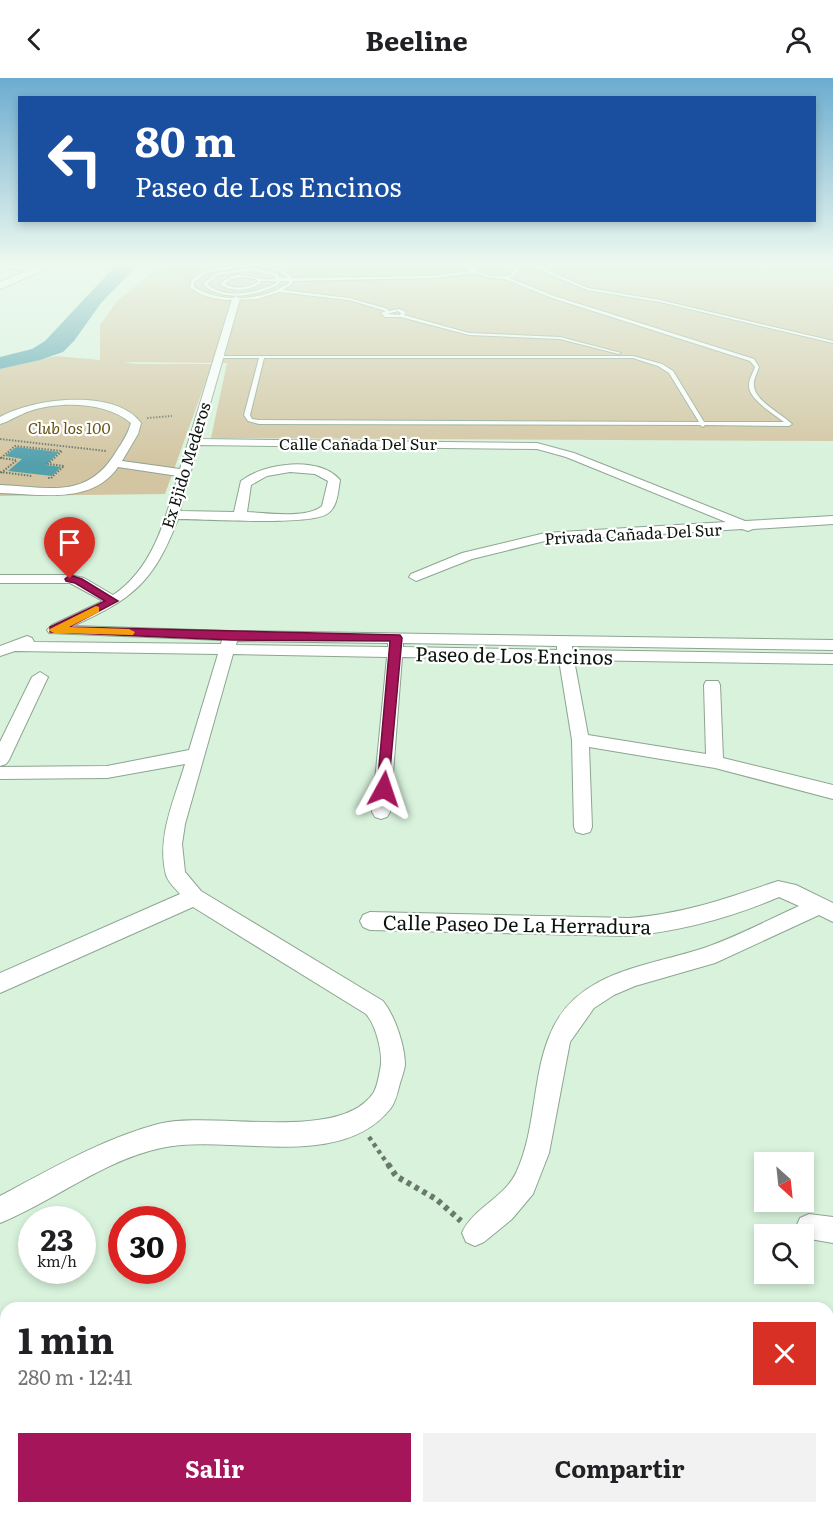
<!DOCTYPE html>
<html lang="es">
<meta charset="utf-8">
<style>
body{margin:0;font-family:Literata,serif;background:#f2f2f2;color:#202124;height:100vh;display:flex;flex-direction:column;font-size:22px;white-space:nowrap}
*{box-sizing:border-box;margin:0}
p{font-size:20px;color:#757577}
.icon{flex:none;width:33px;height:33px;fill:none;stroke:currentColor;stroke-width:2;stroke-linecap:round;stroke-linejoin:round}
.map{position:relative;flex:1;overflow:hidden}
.drawer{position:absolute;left:0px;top:1224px;width:834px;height:212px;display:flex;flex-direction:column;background:#fff;border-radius:18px 18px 0 0;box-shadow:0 3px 9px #0003}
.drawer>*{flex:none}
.hud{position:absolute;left:18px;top:18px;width:798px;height:126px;border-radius:0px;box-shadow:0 3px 9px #0003;background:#1a4fa0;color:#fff;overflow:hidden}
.needle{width:39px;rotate:153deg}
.buttons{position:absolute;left:754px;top:1074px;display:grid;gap:12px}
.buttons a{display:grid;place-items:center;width:60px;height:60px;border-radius:0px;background:#fff;box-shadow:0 3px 9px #0003;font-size:30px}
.speed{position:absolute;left:18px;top:1128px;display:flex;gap:12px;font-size:30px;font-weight:700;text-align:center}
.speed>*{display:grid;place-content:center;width:78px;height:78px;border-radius:50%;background:#fff;box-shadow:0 3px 9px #0003;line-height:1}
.speed small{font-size:15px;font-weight:400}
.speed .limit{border:9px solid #d22;background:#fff;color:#111}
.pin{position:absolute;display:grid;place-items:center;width:51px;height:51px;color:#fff;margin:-62px -26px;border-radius:50% 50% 50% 0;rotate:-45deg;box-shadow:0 0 6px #0007}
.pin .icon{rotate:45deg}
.me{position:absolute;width:66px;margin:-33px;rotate:5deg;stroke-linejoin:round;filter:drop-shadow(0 0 4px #0008)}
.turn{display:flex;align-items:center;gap:21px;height:126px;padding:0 18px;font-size:27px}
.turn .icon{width:78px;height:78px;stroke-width:2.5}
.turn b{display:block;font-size:42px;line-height:51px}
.round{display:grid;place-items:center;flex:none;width:63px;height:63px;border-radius:0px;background:#f2f2f2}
.overview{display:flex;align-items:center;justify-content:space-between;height:102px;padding:0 18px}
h1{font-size:36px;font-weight:700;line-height:45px}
.button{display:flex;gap:12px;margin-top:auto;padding:12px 18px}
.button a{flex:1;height:69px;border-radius:0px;background:#a41559;color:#fff;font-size:24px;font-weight:700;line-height:69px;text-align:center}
.button a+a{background:#f2f2f2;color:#202124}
header{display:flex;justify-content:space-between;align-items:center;height:78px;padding:0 18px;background:#fff;font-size:27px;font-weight:700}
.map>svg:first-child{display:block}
.green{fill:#d3c5a2}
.water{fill:#53a0ad}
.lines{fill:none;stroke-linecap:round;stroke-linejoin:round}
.lane-casing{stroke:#8da591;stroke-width:2}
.street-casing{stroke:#8da591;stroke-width:2}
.secondary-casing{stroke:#8da591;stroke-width:2}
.path-far2{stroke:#69796c;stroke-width:2;stroke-dasharray:1.5 1.5;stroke-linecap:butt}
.path-far1{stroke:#69796c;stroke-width:4.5;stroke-dasharray:4 4;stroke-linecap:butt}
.path{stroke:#69796c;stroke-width:6;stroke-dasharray:4.5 4.5;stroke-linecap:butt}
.lane{fill:#fff;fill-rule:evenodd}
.street{fill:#fff;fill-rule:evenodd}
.secondary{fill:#fff;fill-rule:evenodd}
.route{fill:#a41559;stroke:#6b0e3a;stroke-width:1.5}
.slow{fill:#f59e0b}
.labels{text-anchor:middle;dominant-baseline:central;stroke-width:4.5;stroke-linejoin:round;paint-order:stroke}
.far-park-label{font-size:16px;font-style:italic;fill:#69530e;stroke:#fff}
.far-street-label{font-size:16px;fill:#0b140d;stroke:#fff}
.street-label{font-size:20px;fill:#0b140d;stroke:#fff}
</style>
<header><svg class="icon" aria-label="back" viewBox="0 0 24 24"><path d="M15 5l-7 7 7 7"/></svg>Beeline<svg class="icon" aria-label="person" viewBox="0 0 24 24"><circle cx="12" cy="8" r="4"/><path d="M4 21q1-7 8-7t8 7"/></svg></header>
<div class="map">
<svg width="833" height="1435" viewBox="0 0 833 1435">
<rect width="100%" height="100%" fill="#d8f2dc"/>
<path class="green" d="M164,185H833V363L211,360L227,285L123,284L137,286H212L165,416L0,418V291L56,278L100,282V247L117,223Z"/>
<path class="water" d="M118,185H143L131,194L101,225L74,263L63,274L40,282L0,291V279L32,271L45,263Z
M16,369L59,374L46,387L61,389L52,398L8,393L22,381L5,378Z"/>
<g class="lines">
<g class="lane-casing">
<path id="lane" d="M462,185C468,186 470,189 476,192C487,199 499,200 511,197L517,188H537L588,210L660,222L833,263V265L660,224L587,212L535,190H519L514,199L509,200L554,218L754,281L759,289C757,295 753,302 754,308C754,322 783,337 792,346L789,348L705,347L703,349L700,347L259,346L248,343L244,337L259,280H215V278H633L662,286L673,293L704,344H784C774,336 748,321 749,307C749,301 753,295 755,289L750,283L552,220L505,201L487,199L475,195L432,200L293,203L292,206L283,212L349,220L388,231V233L399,231L406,234L404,237L469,255L560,259L621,275L619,276L560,261L469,257L401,239H385L381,235L386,233L349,222L279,214L257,221L227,222L213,220L200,216L190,209L191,203C195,199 200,194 206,193C230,186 275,180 292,200L432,198L471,193ZM246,188C261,189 277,189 288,200H279L278,196L254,190L216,195L203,206C222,225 258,218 279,206L280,203H289V205C263,223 222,226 194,209V204L206,195ZM254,192L275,198V201C271,201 265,202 261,201C244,197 235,193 220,206C233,215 248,213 261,205V203H276V205C257,215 225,222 207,206L218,197ZM242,199L256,201L258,204C247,210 236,212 225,206L231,201ZM398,233L401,235L400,237L387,236ZM264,280H633L658,288L669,295L699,344L259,342L252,341L250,337Z"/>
</g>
<g class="street-casing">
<path id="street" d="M0,185L37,191L41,193L37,195L0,188Z
M236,218L240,221L200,361L537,365L574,375L745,443L833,438V446L753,451L748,453L742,451L545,463L472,481L416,503L409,499L411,496L462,475L545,455L726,444L566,379L537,371L198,367L180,433L234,434L241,403C264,385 319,377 340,402C338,413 338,429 327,436C308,448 205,441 178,441C154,504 133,521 73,548L231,553L833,562V572L572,568V572L833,576V586L574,582L588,657L706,676L704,607L706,603H718L720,607L723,680L833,707V721L715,690L589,669L592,749L590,754L583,756L576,754L574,749L572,662L559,582L402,579L390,734L387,739L381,741L375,739L372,734L387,579L233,576L185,746L182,766L185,794L201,813L383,923C395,938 405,968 405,987C404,993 402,999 400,1005C398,1013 396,1023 391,1030C340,1095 230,1055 161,1070C102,1083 54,1123 0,1145V1118C51,1091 102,1061 158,1046C213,1032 341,1066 374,1014C377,1008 379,998 380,992C384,977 376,947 366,936L193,829L0,915V895L180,816C175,810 168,804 166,797C156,760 175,720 185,686L107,700L0,701V689L107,688L189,672L218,576L15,573L0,578V568L27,558L32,560L34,564L221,566L222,562L49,555L47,552L52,547L103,523L70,505H0V497H70L84,500L113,517C153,491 166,440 178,398L118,389C92,427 40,416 0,415V407C49,409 87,422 116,374C122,365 128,356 131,345C106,324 60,323 30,333C20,336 10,343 0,346V339C33,320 116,310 141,345L138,356L122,383L180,391L232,221ZM290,394L315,396L328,403L322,428C307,441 267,435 247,434L251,407L267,398ZM237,563L388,565V569L236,567ZM403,565L557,568V572L403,569Z
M40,594L48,599L9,682L6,686L0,688V664L32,599Z
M778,803L796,807L833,825V844L819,837L715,885L635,908L614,917L594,930L570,964L549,1075L533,1116L512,1141L484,1164L475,1168L466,1164L462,1155C472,1131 504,1120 516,1095C536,1053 532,1001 549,959C574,893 646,889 704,870C736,859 768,842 799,828L779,819C730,840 681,853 629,858L370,852L363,849L360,843L363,837L370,834L629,840C684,836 727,820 778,803Z
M809,1136L833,1139V1165L804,1160V1156H799L796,1149L800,1140Z
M6,1384V1416L0,1419V1387Z"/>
</g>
<g class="secondary-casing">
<path id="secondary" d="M45,185H60L0,211V204Z"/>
</g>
<path class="path-far2" d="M147,340L172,338
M0,361L106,373
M0,380L16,382
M1,380L15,368L62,373L48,386L64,388L51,400H48
M0,394L32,398
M1,395L17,382"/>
<path class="path-far1" d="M369,1059L389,1088"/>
<path class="path" d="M388,1086L396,1098L436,1121L461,1143"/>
<use href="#lane" class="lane"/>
<use href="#street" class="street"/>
<use href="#secondary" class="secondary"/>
</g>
<linearGradient id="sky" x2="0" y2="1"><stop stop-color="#6cacd0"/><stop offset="0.48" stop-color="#edf9ef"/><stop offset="1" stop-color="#edf9ef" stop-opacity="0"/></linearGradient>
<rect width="833" height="386" fill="url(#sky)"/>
<path class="route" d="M70,497L82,501L118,523L69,549L400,557L402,560L388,714H379L377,711L390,563L231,562L50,554V549L105,523L75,505L66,503L65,501Z"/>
<path class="slow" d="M96,528L99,529V534L69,549L129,551L135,554L133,557L54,555L48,552Z"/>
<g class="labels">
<g class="far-park-label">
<text x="69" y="349">Club los 100</text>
</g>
<g class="far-street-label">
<text x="358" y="365">Calle Cañada Del Sur</text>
<text transform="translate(185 387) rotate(-73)">Ex Ejido Mederos</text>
<text transform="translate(633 455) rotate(-3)">Privada Cañada Del Sur</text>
</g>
<g class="street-label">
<text transform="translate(514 576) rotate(1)">Paseo de Los Encinos</text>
<text transform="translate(517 845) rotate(1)">Calle Paseo De La Herradura</text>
</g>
</g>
</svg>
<div class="buttons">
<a><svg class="needle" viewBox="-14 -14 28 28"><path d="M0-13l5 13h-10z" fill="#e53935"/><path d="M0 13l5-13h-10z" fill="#757577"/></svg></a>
<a><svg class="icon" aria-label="search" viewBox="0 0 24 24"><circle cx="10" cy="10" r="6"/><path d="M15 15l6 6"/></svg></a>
</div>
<div class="speed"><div>23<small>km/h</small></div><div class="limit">30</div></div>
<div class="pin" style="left:70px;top:501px;background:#d93025"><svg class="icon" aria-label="arrive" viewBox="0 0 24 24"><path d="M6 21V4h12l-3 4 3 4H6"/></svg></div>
<svg class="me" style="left:384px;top:711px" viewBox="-20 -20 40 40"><path d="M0-17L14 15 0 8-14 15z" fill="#a41559" stroke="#fff" stroke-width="4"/></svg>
<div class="hud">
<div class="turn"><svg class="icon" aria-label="left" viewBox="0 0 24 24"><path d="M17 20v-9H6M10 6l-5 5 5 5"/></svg><div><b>80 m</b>Paseo de Los Encinos</div></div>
</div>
<section class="drawer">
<div class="overview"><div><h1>1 min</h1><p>280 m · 12:41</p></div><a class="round" style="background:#d93025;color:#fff"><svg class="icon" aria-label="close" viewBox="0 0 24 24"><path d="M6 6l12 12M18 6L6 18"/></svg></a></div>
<div class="button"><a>Salir</a><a>Compartir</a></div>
</section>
</div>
